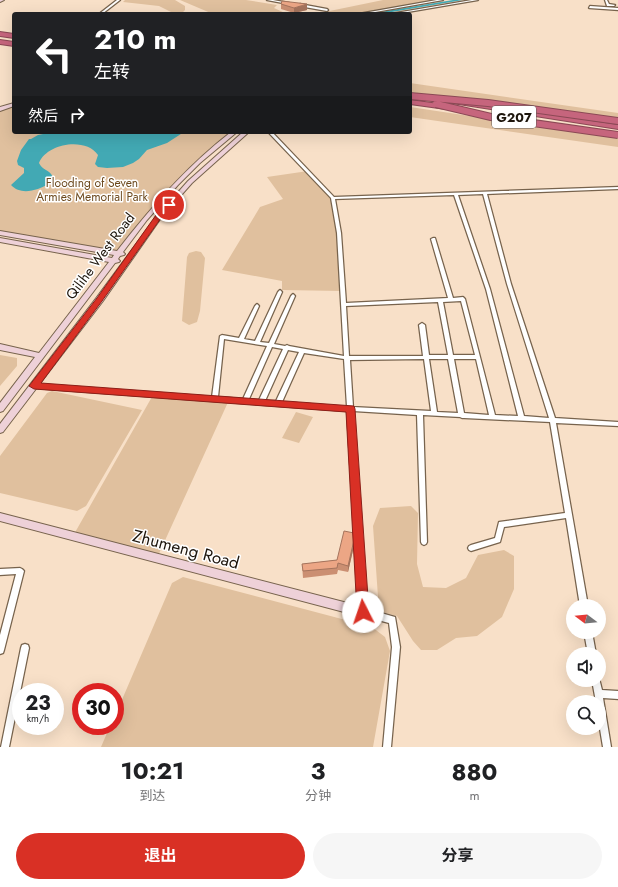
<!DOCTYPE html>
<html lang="zh">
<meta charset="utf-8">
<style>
body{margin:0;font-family:Jost,"Noto Sans SC",sans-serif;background:#f6f6f6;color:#202124;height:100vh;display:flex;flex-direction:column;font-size:15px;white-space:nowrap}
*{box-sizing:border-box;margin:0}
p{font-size:13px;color:#757577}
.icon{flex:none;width:22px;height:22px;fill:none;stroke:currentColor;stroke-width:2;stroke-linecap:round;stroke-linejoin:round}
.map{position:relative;height:747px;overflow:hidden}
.drawer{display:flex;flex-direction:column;background:#fff;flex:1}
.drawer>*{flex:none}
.hud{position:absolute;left:12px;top:12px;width:400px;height:122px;border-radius:4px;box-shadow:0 4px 16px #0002;background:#202124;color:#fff;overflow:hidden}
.needle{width:26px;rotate:286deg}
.controls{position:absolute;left:566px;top:599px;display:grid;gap:8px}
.controls a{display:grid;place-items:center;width:40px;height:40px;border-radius:50%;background:#fff;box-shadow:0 4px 16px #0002;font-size:20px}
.speed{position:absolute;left:12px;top:683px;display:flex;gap:8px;font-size:20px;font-weight:700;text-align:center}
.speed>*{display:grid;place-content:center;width:52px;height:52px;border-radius:50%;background:#fff;box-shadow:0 4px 16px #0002;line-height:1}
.speed small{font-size:10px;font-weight:400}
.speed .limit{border:6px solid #d22;background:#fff;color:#111}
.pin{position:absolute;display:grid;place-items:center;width:34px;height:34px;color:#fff;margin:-17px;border:2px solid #fff;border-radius:50%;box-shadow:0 1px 4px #0007}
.me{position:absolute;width:44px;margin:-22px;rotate:356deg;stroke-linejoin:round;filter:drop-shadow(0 0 3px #0008)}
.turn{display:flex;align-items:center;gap:14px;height:84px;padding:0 16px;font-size:18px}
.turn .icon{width:52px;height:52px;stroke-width:2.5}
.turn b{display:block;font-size:28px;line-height:34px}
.then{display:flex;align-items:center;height:38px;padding:0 16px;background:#0003;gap:8px;font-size:15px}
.eta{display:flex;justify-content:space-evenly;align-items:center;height:68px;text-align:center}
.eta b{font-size:24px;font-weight:700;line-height:28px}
.cta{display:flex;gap:8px;margin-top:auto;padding:8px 16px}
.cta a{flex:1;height:46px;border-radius:24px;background:#d93025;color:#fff;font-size:16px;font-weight:700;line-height:46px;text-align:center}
.cta a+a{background:#f6f6f6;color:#202124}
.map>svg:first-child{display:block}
.green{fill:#e0c09e}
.water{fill:#42a9b4}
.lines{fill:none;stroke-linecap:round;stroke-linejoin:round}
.street-casing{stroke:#77634d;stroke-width:2.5}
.secondary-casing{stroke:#77634d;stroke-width:2}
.highway-casing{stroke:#8b4955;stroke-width:2}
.street{fill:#fff;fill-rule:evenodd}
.secondary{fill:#eed1d8;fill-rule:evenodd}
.highway{fill:#c6657d;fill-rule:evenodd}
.highway-bridge-casing{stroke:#8b4955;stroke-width:8;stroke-linecap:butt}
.highway-bridge{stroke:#c6657d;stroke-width:6}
.wall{fill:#cb8f72}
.shaded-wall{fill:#a5745d}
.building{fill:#eca685;stroke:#a5745d}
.route{fill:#d93025;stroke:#8d1f18}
.labels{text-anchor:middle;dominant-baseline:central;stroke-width:3;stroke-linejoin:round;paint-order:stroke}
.far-park-label{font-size:12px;fill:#6d4a1f;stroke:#fff}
.shield{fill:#fff;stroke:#615b55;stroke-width:1}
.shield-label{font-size:13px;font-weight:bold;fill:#1d150c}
.street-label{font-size:14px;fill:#1d150c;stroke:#fff}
.near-street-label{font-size:17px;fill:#1d150c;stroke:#fff}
</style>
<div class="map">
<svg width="618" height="747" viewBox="0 0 618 747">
<rect width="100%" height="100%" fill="#f8e0c8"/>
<path class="green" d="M125,0H175L185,6V10L182,13L194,14H169L171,12L159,6L123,2Z
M180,0H246L277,5L274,8L285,13L284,14H213Z
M383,0H444L365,14H315Z
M410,83L618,113V121L410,92Z
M14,104V132H234L170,190L119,254L0,233V109Z
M410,107L618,138V147L410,117Z
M308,171L333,198L339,233L342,291L282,290V281L222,270L260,207L283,199L267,177Z
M196,251L201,252L205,258L200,311L197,322L189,325L182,321L187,257L189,253Z
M0,355L17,358V366L0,386Z
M52,391L142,410L86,506L77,511L0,493V456L47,393Z
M153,395L229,400L157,558L73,536Z
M296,412L313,417L299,443L282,438Z
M411,506L418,513L417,564L423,587L446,588L466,578L478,555L504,550L514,556V589L502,617L477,636L456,638L437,650H421L413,641L397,616L379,611L373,526L380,508Z
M183,577L372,627L385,637L390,651L373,747H101L110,726H115V716L172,583Z"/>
<path class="water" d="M453,0H463L380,14H368Z
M53,132H164L165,134H175L184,132L167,143L147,150L139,159L133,163L123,167L107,168L98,167L95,164L98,155C86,137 47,143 39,163C42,170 50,170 53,177L49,184C38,190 21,196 11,185L24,173V168L18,165L17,161L21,150L29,139H31L38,135Z"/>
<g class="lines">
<g class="street-casing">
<path id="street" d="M117,0H120L102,14H99Z
M267,0H273L289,3L288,4Z
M437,0H443L364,14H358Z
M472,0H478L396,14H390Z
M605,0H607L609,4L615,5L614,6H607Z
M300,4L327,9L328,10L327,11L299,6Z
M590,6L618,8V10L589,8Z
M268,132H272L334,197L618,187V189L487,194L511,284L555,418L618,422V426L556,423L588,606H580L566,518L504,527L500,542L471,551L469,550L468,548L469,546L471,545L495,538L499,522L565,513L550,422L464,418H462L460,417L423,415L427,542L426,544L424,545L422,544L421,542L417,415L353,411L367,609L395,617L400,647L391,747H383L392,647L389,623L363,616L360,614L359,612L347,411L34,388L31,386L34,384L212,397L220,336L222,335L239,338L255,306L257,304L259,306L244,339L255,341L278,292L280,290L282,292L260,342L269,343L291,296L293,294L295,296L274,344L285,346L287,345L289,346L344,356L337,233L331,198ZM483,194L507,284L549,418L524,416L490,289L458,195ZM454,195L486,289L518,416L495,415L465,299L463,297L453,298L435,238H433L431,239L448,298L346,303L341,233L335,199ZM461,301L475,355H453L443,302ZM438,302L448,355H429L425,325L422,323L419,325L423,356H349L346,306ZM224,339L267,346L243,399L218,397ZM272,347L283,349L259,400L249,399ZM288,350L299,352L276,401H265ZM304,353L344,359L347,407L282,402ZM424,359L431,411L353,407L350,360ZM429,359H448L458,413L437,412ZM454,359H476L489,415L464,413Z
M20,568L22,569L24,571L4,650L3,653L0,654V635L16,574L0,575V569Z
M584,632H592L596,654H588Z
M25,644L28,645L29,648L9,747H1L21,648L22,645Z
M599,678L602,690L618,691V699L603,698L611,747H603L599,723V702H596L592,680H599Z"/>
</g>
<g class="secondary-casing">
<path id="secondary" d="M0,0H4L0,2Z
M14,103V106L0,111V107Z
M231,132H237L200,163L178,185L147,220L123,252L125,254L124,255L120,256L118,259L120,261L119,262L115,263L3,411L0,412V403L35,357L0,350V344L39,353L109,262L0,242V238L112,258L114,255L0,235V231L117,251C151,207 187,166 231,132Z
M243,132H249L192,183L161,218L103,301L3,432L0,433V424L97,297L157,216L188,181Z
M0,513L363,607L367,608L368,612L367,616L363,617L0,521Z"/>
</g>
<g class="highway-casing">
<path id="highway" d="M0,32L14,34V38L0,36Z
M0,40L14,42V46L0,44Z
M410,100L446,105L449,107L446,109L410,104Z
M454,100L618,125V129L452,103L451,102Z"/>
</g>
<use href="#street" class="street"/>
<use href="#secondary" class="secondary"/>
<use href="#highway" class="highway"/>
<g class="highway-bridge-casing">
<path id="highway-bridge" d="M410,96L488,103L618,121
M436,104L491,117L618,135"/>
</g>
<use href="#highway-bridge" class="highway-bridge"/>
</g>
<path class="wall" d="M281,4L307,10L294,13L281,9Z
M354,540V546L348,572L338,570L337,574L303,578L302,564L337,560Z"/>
<path class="shaded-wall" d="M307,4V10L294,13V8Z
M354,540V546L348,572V566Z"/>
<path class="building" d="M282,1L307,4L294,8L281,4Z
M344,531L354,533V540L348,566L338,563L337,568L303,571L302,564L337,560Z"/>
<path class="route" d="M169,203L173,205L172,207L161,218L102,301L41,383L354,406L355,409L369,612L367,617L363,618L359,617L357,612L346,412L34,389L29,386L97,298L156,215L167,204Z"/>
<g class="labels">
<g class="far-park-label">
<text x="92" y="183">Flooding of Seven<tspan x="92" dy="14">Armies Memorial Park</tspan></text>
</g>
<rect class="shield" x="492" y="106" width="44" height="22" rx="3"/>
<g class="shield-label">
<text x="514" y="117">G207</text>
</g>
<g class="street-label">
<text transform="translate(100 256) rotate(-53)">Qilihe West Road</text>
</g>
<g class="near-street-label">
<text transform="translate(186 549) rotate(15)">Zhumeng Road</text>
</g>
</g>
</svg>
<div class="controls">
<a><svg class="needle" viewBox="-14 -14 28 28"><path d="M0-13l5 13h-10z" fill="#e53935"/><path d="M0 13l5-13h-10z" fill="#757577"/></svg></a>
<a><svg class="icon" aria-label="sound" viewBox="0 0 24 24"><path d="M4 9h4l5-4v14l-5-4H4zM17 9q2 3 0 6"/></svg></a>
<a><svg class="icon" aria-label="search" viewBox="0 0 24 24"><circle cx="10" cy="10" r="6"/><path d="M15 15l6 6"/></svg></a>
</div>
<div class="speed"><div>23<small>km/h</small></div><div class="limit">30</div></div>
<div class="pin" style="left:169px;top:205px;background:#d93025"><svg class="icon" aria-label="arrive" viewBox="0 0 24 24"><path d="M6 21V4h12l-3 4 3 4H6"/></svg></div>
<svg class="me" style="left:363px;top:612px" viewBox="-20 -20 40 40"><circle r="19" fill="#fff"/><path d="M0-13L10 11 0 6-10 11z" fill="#d93025"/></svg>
<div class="hud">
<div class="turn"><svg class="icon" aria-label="left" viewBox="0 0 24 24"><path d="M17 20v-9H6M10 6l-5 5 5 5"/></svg><div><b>210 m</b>左转</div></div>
<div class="then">然后<svg class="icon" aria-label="right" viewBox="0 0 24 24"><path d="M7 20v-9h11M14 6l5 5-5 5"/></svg></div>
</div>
</div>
<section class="drawer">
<div class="eta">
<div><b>10:21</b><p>到达</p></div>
<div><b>3</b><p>分钟</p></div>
<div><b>880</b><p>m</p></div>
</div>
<div class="cta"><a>退出</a><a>分享</a></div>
</section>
